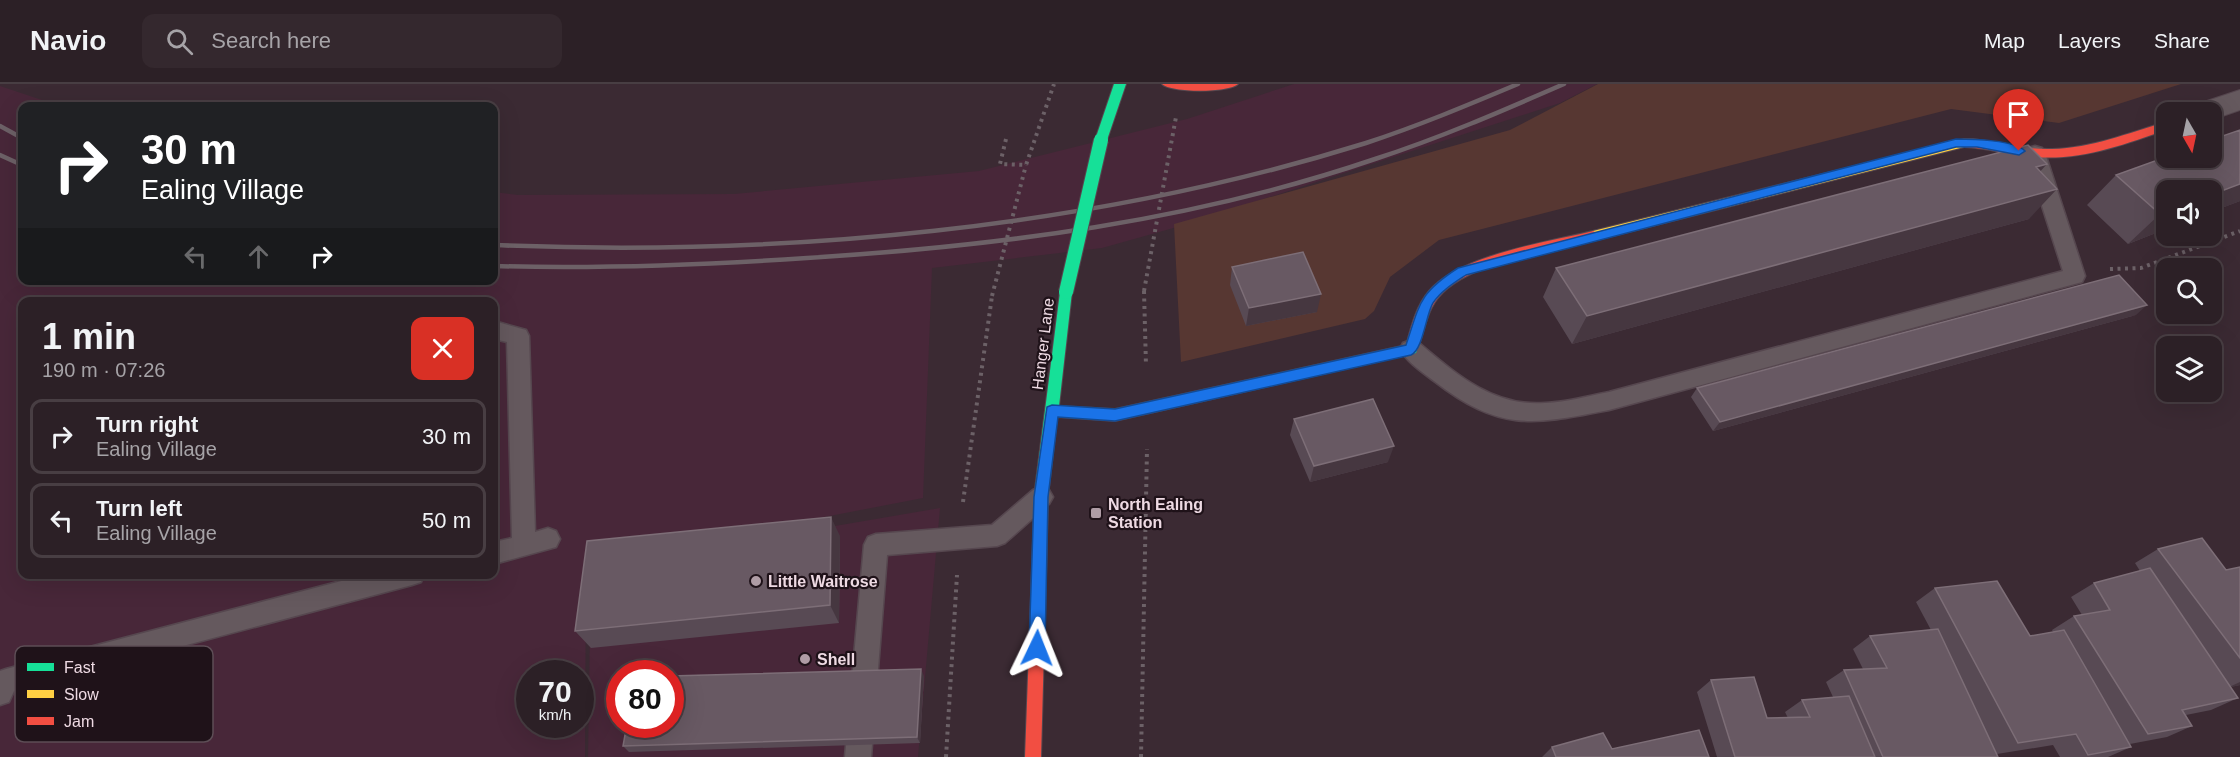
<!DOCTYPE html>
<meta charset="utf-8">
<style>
body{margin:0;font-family:Arial,sans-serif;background:#34282e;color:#f1f3f6;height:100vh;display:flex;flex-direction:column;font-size:22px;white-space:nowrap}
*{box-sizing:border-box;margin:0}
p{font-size:20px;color:#a6a3a7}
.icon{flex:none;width:33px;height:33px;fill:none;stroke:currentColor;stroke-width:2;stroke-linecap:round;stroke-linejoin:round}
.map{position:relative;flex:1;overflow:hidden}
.sheet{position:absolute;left:18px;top:213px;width:480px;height:282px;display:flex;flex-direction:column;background:#2c2026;border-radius:12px;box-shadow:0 6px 24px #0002,0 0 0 2px #483e43}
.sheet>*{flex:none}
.banner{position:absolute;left:18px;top:18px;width:480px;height:183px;border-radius:12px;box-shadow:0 6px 24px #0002,0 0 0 2px #483e43;background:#202124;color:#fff;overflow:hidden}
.needle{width:39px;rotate:171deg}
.controls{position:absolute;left:2156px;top:18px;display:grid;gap:12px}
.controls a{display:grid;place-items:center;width:66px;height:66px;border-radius:12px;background:#2c2026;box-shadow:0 6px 24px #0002,0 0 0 2px #483e43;font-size:30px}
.speed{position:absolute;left:516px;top:576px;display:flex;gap:12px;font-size:30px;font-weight:700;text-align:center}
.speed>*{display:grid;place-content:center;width:78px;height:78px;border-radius:50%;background:#2c2026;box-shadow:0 6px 24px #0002,0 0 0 2px #483e43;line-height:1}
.speed small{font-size:15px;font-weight:400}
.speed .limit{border:9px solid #d22;background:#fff;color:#111}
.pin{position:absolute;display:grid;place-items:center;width:51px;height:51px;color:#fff;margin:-62px -26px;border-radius:50% 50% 50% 0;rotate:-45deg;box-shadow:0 0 6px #0007}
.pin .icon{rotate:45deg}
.me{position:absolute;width:66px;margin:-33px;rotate:2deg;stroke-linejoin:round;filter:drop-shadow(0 0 4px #0008)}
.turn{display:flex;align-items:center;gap:21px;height:126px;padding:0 24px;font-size:27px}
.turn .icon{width:78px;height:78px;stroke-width:2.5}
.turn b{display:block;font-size:42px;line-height:51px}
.lanes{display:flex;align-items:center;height:57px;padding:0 24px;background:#0003;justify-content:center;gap:30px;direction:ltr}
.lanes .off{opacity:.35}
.round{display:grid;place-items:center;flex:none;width:63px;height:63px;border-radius:12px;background:#34282e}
.summary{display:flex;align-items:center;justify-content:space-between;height:102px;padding:0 24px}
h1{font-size:36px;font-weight:700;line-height:45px}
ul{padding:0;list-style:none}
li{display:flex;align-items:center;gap:18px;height:75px;margin:0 12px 9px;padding:0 12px;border:3px solid #483e43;border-radius:12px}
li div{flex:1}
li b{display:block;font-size:22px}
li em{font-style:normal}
header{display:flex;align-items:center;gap:36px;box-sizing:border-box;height:84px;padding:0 30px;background:#2c2026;border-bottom:2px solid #483e43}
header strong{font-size:28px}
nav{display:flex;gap:33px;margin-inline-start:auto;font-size:21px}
.search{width:420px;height:54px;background:#34282e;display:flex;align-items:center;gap:15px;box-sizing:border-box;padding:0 21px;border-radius:12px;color:#a6a3a7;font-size:22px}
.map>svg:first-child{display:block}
.built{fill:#482739;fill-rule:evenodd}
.green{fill:#573732}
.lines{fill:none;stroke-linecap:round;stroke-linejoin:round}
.lane-casing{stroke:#56474f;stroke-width:3}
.street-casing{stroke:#56474f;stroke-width:2}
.fast-casing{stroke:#56474f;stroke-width:2}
.slow-casing{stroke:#56474f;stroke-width:2}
.jam-casing{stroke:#56474f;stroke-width:2}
.path{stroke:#6c6167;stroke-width:4;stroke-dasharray:3 4.5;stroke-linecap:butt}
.lane{fill:#65595e;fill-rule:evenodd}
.street{fill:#65595e;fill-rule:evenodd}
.fast{fill:#16e098;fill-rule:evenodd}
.slow{fill:#ffcf43;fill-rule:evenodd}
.jam{fill:#f24e42;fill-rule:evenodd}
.rail{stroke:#6d6167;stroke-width:4.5}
.fast-bridge-casing{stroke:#56474f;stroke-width:16;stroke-linecap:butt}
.path-bridge{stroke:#6c6167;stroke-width:4;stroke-dasharray:3 4.5;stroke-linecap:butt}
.fast-bridge{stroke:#16e098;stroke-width:14}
.wall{fill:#584a54}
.shaded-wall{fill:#463740}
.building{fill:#685963;stroke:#7d6e77;stroke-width:1.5}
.route{fill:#1a73e8;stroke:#114b97;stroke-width:1.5}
.poi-dot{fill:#af9ca5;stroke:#1f1219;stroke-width:2}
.labels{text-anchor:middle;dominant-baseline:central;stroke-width:4.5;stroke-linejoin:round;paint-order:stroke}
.street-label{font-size:16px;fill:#eedae3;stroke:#1f1219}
.poi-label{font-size:16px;font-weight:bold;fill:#eedae3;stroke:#1f1219;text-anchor:start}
.key{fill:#1f1219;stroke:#5d4e56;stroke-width:1.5}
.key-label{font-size:16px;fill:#eedae3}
</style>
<header>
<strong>Navio</strong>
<div class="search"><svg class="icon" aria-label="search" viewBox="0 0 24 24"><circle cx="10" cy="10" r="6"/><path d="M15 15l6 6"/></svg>Search here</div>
<nav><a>Map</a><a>Layers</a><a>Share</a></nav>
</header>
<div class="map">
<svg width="2240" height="673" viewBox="0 0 2240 673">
<rect width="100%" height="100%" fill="#3b2a33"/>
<path class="built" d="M1294,0H1597L1560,19L1177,143L1102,164L932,184L923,414L586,479L585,673H0V2L60,22H22V196H494V108L518,111L734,110L979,87L1187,35ZM22,218H494V490H22ZM530,590H580V640H530Z
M940,424L918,673H588L591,484ZM620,590H670V640H620Z"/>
<path class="green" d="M1598,0H2181L2059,39L1951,25L1439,156L1390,193L1374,227L1365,235L1181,278L1174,140L1510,46Z"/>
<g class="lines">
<g class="lane-casing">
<path id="lane" d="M2035,62L2042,64L2045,69L2085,192L2082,198L1609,326C1532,341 1500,348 1434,297C1422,288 1407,278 1400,265L1403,259L1411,256L1419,259C1456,290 1493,323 1545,319C1567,318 1588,312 1609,308L2063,187L2025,69L2028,64Z
M494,237L526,246L529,252L535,448L548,444L556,447L560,455L556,463L494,480V458L512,454L507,258L494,255Z
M1041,403L1049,406L1053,413L1049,420L1005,459L997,462L887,471L871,673H845L864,461L868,453L876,450L992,441L1033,406Z
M368,490H424L421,498L412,501L14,607L9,618L0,621V587L6,585Z"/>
</g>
<g class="street-casing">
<path id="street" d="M2240,6V26L2211,36V28H2191L2195,21Z"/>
</g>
<g class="fast-casing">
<path id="fast" d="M1114,0H1126L1107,56L1101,60L1095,56Z
M1066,203L1072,208L1059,322L1115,325L1406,261L1412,257L1417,258L1418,262L1416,269L1411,270L1115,337L1057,333L1048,413L1047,456L1045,461L1040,462L1035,461L1033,456L1034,413L1060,208Z"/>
</g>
<g class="slow-casing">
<path id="slow" d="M1964,55L1970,59L1968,62L1593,157L1587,152L1593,147Z"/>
</g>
<g class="jam-casing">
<path id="jam" d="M1162,0H1238C1229,9 1171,9 1162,0Z
M2166,38V46C2123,61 2080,77 2034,73C2010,71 1988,64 1964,63L1958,59L1964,55H1973C1999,58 2025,66 2052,65C2092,64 2128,49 2166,38Z
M1593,147L1597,149L1599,152L1597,155C1552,170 1463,176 1435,218C1425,233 1424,250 1417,266H1407L1406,262C1411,243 1416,222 1429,207C1459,171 1548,158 1593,147Z
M1040,450L1045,451L1047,456L1041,673H1025L1033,456L1035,451Z"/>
</g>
<path class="path" d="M1006,55L1000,80L1026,81L1054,0
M2110,185L2141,184L2240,147
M1144,207L1146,282
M963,418L992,212
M946,673L957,491
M1141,673L1147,365"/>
<use href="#lane" class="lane"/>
<use href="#street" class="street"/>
<use href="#fast" class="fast"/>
<use href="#slow" class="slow"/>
<use href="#jam" class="jam"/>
<path class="rail" d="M0,42L22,54
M0,71L22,81
M494,161C782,173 1090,145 1366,59C1418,42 1468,21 1518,0
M494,182C599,185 703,181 807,174C999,162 1193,137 1375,75C1440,54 1502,27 1564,0"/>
<g class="fast-bridge-casing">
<path id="fast-bridge" d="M1066,208L1101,56"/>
</g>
<path class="path-bridge" d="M1144,207L1176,33
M992,212L1026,81"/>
<use href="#fast-bridge" class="fast-bridge"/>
</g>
<path class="wall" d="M2240,46V117L2211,128V106L2166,145L2128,160L2087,121L2116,91Z
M2040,87L2029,135L1572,260L1543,213L1556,184Z
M1232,183L1317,228L1246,242L1230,201Z
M2136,231L1713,347L1691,313L1697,304Z
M1294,335L1388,378L1310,398L1290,351Z
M840,452L839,539L591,564L575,547Z
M2158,465L2226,486L2240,483V601L2230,603L2238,614L2211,626L2186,631L2192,642L2167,653L2130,660L2131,663L2108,673H2060L2053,661L1997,670L1998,673H1717L1697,608L1711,596L1767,634H1788L1785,628L1802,616L1833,613L1826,598L1844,586L1863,585L1853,565L1870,552L1931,546L1916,518L1935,504L2030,552L2053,548L2052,546L2074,532L2082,531L2071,513L2094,499L2140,487L2135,479Z
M924,592L920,659L629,668L623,662Z
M1552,663L1612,665L1709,673H1542Z"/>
<path class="shaded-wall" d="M2047,80L2019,111L2036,83Z
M2240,100V117L2211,128V111Z
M2057,105L2029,135L1572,260L1587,232Z
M2166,127V145L2128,160L2160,130Z
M1321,210L1317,228L1246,242L1249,224Z
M2147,221L2136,231L1713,347L1720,338Z
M1394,362L1388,378L1310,398L1314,382Z
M831,433L840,452L839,539L830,521Z
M921,585L924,592L920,659L917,653Z
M2240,598V601L2227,604Z"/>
<path class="building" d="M2240,46V100L2211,111V106H2166V127L2160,130L2116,91L2166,73L2211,74V56Z
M2028,61L2047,80L2036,83L2057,105L1587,232L1556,184Z
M1303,168L1321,210L1249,224L1232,183Z
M2119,191L2147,221L1720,338L1697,304Z
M1373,315L1394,362L1314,382L1294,335Z
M831,433L830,521L575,547L587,457Z
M2202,454L2226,486L2240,483V574L2158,465Z
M2150,484L2238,614L2182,626L2192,642L2148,650L2074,532L2110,526L2094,499Z
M1997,497L2030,552L2064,546L2131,663L2088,671L2076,650L2018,659L1935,504Z
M1938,545L1998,673H1883L1844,586L1887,584L1870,552Z
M921,585L917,653L623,662L627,640H670V592Z
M1754,593L1767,634L1810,633L1802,616L1849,612L1875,673H1735L1711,596Z
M1699,646L1709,673H1556L1552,663L1603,649L1612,665Z"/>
<path class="route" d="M1956,55C1972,55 2015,56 2025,67L2019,71L1977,63H1956L1466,191C1454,199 1441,207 1433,219C1426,230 1423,266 1411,271L1115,337L1058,333L1048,413L1045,564L1042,569L1037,571L1032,569L1029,564L1034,413L1047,323L1052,321L1115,325L1406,261C1420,219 1419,209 1458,184Z"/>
<g class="poi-dot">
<rect x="1090" y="423" width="12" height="12" rx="3"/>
<circle cx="756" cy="497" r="6"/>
<circle cx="805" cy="575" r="6"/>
</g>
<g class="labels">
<g class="street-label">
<text transform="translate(1043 260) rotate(-83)">Hanger Lane</text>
</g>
<g class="poi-label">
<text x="1108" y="420">North Ealing<tspan x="1108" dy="18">Station</tspan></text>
<text x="768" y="497">Little Waitrose</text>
<text x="817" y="575">Shell</text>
</g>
</g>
<rect x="15" y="562" width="198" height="96" rx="9" class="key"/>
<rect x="27" y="579" width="27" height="8" fill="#16e098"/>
<rect x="27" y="606" width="27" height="8" fill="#ffcf43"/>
<rect x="27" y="633" width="27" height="8" fill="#f24e42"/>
<g class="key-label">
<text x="64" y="589">Fast</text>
<text x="64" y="616">Slow</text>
<text x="64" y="643">Jam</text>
</g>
</svg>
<div class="controls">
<a><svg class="needle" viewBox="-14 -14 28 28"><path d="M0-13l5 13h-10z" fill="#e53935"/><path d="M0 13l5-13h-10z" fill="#a6a3a7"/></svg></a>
<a><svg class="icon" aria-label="sound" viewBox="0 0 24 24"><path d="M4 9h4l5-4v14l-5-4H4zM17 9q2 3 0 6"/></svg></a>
<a><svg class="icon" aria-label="search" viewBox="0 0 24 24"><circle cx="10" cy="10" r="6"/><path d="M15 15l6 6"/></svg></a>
<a><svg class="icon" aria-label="layers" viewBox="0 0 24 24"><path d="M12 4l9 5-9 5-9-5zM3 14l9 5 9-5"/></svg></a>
</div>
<div class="speed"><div>70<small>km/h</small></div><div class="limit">80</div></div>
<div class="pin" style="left:2019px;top:67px;background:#d93025"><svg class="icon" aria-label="arrive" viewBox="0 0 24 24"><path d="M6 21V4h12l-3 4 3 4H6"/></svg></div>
<svg class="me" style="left:1037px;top:564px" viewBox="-20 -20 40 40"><path d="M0-17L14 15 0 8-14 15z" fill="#1a73e8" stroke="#fff" stroke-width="4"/></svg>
<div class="banner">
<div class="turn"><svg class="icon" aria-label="right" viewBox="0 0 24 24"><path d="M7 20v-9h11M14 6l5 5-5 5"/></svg><div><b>30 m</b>Ealing Village</div></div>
<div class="lanes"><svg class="icon off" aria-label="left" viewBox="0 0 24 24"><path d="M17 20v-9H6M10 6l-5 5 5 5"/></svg><svg class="icon off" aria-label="ahead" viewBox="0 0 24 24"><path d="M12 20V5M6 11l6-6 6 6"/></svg><svg class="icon" aria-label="right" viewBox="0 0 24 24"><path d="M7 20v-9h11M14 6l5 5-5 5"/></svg></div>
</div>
<section class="sheet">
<div class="summary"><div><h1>1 min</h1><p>190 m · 07:26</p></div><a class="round" style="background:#d93025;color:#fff"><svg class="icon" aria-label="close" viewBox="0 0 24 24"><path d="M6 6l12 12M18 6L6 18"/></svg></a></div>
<ul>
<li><svg class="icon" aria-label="right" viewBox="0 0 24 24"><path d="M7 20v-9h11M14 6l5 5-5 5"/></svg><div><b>Turn right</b><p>Ealing Village</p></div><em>30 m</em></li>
<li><svg class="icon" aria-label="left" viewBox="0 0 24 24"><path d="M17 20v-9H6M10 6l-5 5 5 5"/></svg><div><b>Turn left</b><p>Ealing Village</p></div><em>50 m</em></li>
</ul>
</section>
</div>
